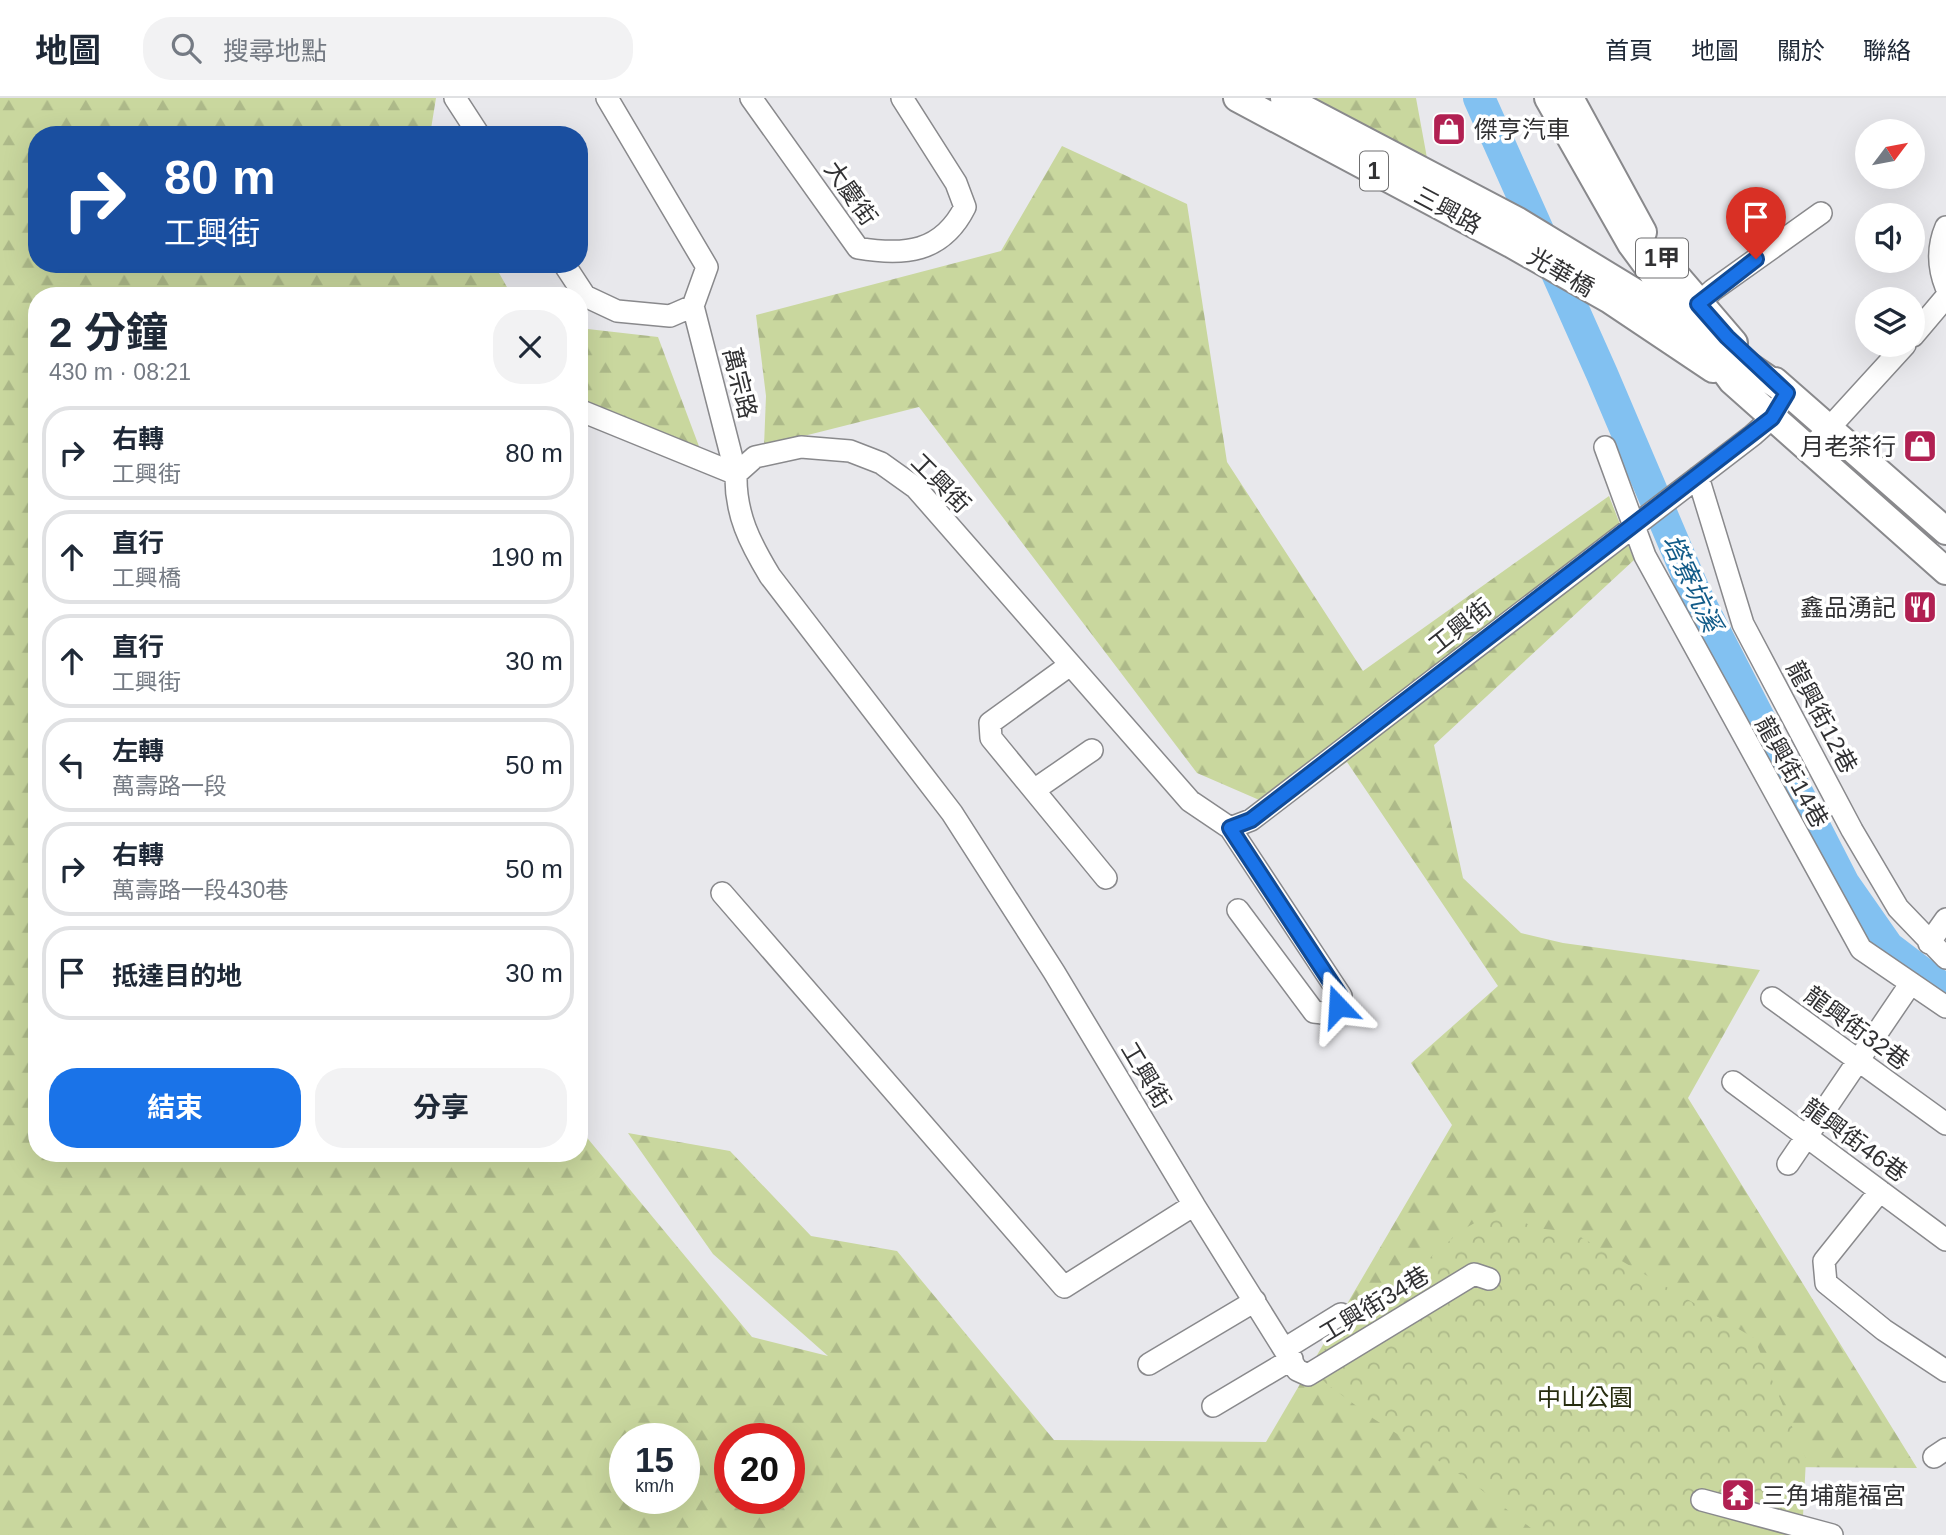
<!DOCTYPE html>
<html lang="zh-TW">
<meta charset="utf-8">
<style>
body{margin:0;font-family:Helvetica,"Noto Sans TC",sans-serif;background:#f2f2f3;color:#1f2937;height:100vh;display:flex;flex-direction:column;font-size:26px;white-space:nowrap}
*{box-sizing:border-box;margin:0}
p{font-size:23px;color:#747a83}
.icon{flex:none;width:38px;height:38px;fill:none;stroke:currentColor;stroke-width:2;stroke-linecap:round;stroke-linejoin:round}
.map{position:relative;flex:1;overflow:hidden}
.sheet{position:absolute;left:28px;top:189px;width:560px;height:875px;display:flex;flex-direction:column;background:#fff;border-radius:28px;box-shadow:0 7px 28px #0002}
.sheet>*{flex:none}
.hud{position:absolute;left:28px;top:28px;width:560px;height:147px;border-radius:28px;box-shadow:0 7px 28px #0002;background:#1a4fa0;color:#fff;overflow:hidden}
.needle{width:46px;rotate:58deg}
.tools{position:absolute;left:1855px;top:21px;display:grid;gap:14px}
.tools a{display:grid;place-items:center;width:70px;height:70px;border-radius:50%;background:#fff;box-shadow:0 7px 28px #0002;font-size:35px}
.speed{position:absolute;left:609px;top:1325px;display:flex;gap:14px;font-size:35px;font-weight:700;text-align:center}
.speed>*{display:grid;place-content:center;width:91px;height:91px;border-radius:50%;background:#fff;box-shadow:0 7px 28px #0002;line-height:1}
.speed small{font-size:18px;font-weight:400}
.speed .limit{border:10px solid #d22;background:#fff;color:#111}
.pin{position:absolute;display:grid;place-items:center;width:60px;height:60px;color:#fff;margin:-72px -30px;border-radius:50% 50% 50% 0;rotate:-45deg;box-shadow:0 0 7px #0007}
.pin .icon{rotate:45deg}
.me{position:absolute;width:77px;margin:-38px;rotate:340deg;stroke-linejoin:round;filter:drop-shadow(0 0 5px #0008)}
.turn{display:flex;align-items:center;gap:24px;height:147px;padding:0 21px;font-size:32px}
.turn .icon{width:91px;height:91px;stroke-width:2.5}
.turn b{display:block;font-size:49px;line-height:60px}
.round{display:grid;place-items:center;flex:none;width:74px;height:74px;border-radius:28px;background:#f2f2f3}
.head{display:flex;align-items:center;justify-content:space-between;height:119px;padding:0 21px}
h1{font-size:42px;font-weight:700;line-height:52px}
.cta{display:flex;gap:14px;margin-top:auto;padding:14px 21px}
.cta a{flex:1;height:80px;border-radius:28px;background:#1a73e8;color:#fff;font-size:28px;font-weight:700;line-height:80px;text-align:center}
.cta a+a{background:#f2f2f3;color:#1f2937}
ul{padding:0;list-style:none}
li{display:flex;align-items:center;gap:21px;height:94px;margin:0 14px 10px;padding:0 7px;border:4px solid #e0e1e3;border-radius:28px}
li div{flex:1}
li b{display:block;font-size:26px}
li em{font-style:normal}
header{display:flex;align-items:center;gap:42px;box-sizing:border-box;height:98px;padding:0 35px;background:#fff;border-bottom:2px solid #e0e1e3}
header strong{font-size:33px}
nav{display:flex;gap:38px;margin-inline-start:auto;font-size:24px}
.search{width:490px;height:63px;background:#f2f2f3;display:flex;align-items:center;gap:18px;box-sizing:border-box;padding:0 24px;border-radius:28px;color:#747a83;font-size:26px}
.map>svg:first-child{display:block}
.forest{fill:url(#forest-firs);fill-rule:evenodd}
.park{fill:url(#park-crowns)}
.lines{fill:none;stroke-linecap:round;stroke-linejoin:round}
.river{stroke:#82c1f1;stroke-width:32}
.minor-casing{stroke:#89898c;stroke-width:24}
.major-casing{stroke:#89898c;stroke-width:30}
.minor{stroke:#fff;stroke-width:21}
.major{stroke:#fff;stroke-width:26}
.route-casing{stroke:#114b97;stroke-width:18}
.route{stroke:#1a73e8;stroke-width:12}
.labels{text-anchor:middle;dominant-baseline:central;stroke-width:7;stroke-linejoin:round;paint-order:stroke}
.shield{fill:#fff;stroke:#6f6f70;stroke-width:2}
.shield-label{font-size:23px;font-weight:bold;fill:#313133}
.poi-label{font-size:24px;fill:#313133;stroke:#fff;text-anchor:start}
.street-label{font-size:24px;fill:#313133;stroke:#fff}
.park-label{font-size:24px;fill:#272d0f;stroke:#fff}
.water-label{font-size:26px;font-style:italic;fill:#125b88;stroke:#fff}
</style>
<header>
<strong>地圖</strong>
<div class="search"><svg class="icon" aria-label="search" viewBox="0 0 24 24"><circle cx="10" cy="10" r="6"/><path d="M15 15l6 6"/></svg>搜尋地點</div>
<nav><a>首頁</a><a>地圖</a><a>關於</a><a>聯絡</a></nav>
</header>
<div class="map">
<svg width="1946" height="1437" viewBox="0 0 1946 1437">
<defs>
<pattern id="forest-firs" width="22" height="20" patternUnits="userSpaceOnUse" patternTransform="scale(1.75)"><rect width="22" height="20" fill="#c9d79e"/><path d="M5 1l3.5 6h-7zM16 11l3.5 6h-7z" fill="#adb989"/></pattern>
<pattern id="park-crowns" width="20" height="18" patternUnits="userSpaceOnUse" patternTransform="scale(1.75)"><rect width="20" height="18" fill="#c9d79e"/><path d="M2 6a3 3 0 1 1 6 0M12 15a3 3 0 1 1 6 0" fill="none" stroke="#adb989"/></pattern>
</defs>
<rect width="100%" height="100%" fill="#e8e8ec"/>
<path class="forest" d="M0,0H436L430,37H37V166H494L512,198H37V1055H579V1030L752,1239L828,1258L713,1156L628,1035L730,1053L811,1138L897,1153L1054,1342L1266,1344L1452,1027L1411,965L1498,888L1347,664L1280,711L1197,675L919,309L764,348L766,298L756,217L1001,153L1062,48L1187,106L1227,364L1363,573L1609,398L1634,462L1434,647L1463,780L1521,835L1563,845L1760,872L1688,1000L1917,1370L1660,1368L1683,1437H0ZM625,1340H684V1400H625ZM730,1340H789V1400H730Z
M1315,0H1416L1427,60Z
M579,230L658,239L700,351L579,301Z"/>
<path class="park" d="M1498,1112L1536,1130L1572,1134L1754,1240L1806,1361L1802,1437H1540L1470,1383L1374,1321L1304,1269L1462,1132Z"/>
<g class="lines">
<path class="river" d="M1479,0L1602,276L1696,497L1844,786L1888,849L1946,893"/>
<g class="minor-casing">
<path id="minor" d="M455,0L479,37
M751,0L858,150C904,158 942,155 965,109L956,85L902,0
M1946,129C1937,150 1938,169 1946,189
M564,166L585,198L617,213L670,218L693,208L707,169L607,0
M693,208L736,376
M1693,218L1698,206L1713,192L1821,115
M1913,238L1946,199
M579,312L736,376
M1605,349L1645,458L1861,851L1946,909
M1809,352L1905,247
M1698,379L1743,526L1852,732L1898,810L1946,860
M1070,567L990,625L991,640L1106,780
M1034,692L1092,652
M1230,730L1341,898L1338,908L1332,916L1314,914L1238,812
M722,795L1064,1189L1194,1107L1054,874L952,715L770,478C750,445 735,416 736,376L755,359L801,349L850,353L881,365L916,390L1190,703L1230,730L1251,722L1753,337L1772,320L1787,294
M1929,845L1946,821
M1772,900L1946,1026
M1733,984L1946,1142
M1788,1066L1911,885
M1880,1093L1824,1163L1826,1185L1884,1232L1946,1273
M1194,1107L1297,1272L1308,1277L1474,1176L1489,1181
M1286,1250L1341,1216
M1149,1266L1255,1203
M1213,1308L1292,1261
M1934,1359L1946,1351
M1702,1402L1832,1437"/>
</g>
<g class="major-casing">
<path id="major" d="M1237,0L1511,146L1610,202L1713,271
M1284,0L1518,123L1689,227L1787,294
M1548,0L1631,146L1732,283L1946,473
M1570,0L1643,134
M1668,168L1734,245
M1775,283L1946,433"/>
</g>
<use href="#minor" class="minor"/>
<use href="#major" class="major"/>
</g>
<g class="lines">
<g class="route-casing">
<path id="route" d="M1338,908L1340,898L1230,730L1251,722L1772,320L1787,295L1727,239L1698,206L1756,161"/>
</g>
<use href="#route" class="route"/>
</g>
<defs>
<g id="shop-square" transform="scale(1.75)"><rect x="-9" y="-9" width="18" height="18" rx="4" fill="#b12052" stroke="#fff"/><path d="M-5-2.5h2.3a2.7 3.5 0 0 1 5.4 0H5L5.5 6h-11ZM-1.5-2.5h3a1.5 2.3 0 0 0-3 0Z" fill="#fff"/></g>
<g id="restaurant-square" transform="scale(1.75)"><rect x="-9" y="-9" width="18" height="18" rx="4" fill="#b12052" stroke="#fff"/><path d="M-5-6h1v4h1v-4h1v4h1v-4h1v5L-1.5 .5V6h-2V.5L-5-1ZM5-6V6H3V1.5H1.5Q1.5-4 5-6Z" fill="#fff"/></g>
<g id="temple-square" transform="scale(1.75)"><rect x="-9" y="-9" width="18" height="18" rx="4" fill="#b12052" stroke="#fff"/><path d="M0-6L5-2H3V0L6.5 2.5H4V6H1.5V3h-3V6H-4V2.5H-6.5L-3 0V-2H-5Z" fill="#fff"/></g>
</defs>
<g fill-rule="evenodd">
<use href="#shop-square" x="1449" y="31"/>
<use href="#shop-square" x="1920" y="348"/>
<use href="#restaurant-square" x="1920" y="509"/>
<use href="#temple-square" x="1738" y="1397"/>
</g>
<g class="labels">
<g class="shield">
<rect x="1360" y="53.5" width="28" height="39" rx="5"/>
<rect x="1636" y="140.5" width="52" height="39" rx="5"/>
</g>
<g class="shield-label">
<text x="1374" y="73">1</text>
<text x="1662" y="160">1甲</text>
</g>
<g class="poi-label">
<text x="1474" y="31">傑亨汽車</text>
<text x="1896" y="348" text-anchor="end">月老茶行</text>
<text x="1896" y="509" text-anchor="end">鑫品湧記</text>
<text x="1762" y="1397">三角埔龍福宮</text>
</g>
<g class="street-label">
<text transform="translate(851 95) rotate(55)">大慶街</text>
<text transform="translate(1448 112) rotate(28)">三興路</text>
<text transform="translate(1561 174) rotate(30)">光華橋</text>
<text transform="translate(740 285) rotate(76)">萬宗路</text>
<text transform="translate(941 385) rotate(45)">工興街</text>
<text transform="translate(1460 528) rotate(-38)">工興街</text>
<text transform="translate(1822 619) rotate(62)">龍興街12巷</text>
<text transform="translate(1792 674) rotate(61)">龍興街14巷</text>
<text transform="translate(1857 930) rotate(36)">龍興街32巷</text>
<text transform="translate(1146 977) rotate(59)">工興街</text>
<text transform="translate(1855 1042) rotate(36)">龍興街46巷</text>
<text transform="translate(1374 1206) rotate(-31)">工興街34巷</text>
</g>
<g class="park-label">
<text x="1585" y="1299">中山公園</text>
</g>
<g class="water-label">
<text transform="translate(1692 485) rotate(65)">塔寮坑溪</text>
</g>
</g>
</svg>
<div class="tools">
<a><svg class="needle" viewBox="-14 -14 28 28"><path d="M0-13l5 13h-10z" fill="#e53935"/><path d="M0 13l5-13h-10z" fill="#747a83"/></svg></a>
<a><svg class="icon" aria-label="sound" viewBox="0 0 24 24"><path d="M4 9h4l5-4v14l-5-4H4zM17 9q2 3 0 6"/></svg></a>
<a><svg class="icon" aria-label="layers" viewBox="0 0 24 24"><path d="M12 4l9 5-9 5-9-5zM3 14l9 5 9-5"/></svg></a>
</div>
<div class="speed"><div>15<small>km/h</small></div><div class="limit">20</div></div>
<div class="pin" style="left:1756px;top:161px;background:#d93025"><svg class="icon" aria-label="arrive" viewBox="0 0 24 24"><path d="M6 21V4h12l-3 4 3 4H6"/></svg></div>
<svg class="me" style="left:1338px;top:908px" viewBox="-20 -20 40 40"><path d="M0-17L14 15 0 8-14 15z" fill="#1a73e8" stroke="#fff" stroke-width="4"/></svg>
<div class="hud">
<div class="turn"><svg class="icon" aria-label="right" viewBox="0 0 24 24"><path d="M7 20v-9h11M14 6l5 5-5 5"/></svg><div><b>80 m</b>工興街</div></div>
</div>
<section class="sheet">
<div class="head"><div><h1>2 分鐘</h1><p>430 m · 08:21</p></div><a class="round"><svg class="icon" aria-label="close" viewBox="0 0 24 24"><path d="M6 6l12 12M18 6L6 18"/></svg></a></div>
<ul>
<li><svg class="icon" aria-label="right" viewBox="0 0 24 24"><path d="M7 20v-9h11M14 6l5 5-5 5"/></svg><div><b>右轉</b><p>工興街</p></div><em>80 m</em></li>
<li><svg class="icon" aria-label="ahead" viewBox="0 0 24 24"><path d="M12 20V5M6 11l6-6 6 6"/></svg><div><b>直行</b><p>工興橋</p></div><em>190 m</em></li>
<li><svg class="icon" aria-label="ahead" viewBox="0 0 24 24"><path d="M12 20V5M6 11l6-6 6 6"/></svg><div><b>直行</b><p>工興街</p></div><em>30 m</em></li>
<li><svg class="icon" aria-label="left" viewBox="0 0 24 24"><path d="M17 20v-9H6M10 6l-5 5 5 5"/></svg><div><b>左轉</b><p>萬壽路一段</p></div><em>50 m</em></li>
<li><svg class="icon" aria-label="right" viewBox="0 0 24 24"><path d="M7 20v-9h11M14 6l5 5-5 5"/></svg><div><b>右轉</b><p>萬壽路一段430巷</p></div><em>50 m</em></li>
<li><svg class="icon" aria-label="arrive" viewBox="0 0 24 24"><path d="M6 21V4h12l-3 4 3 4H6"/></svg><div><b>抵達目的地</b></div><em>30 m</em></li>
</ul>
<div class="cta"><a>結束</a><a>分享</a></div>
</section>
</div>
